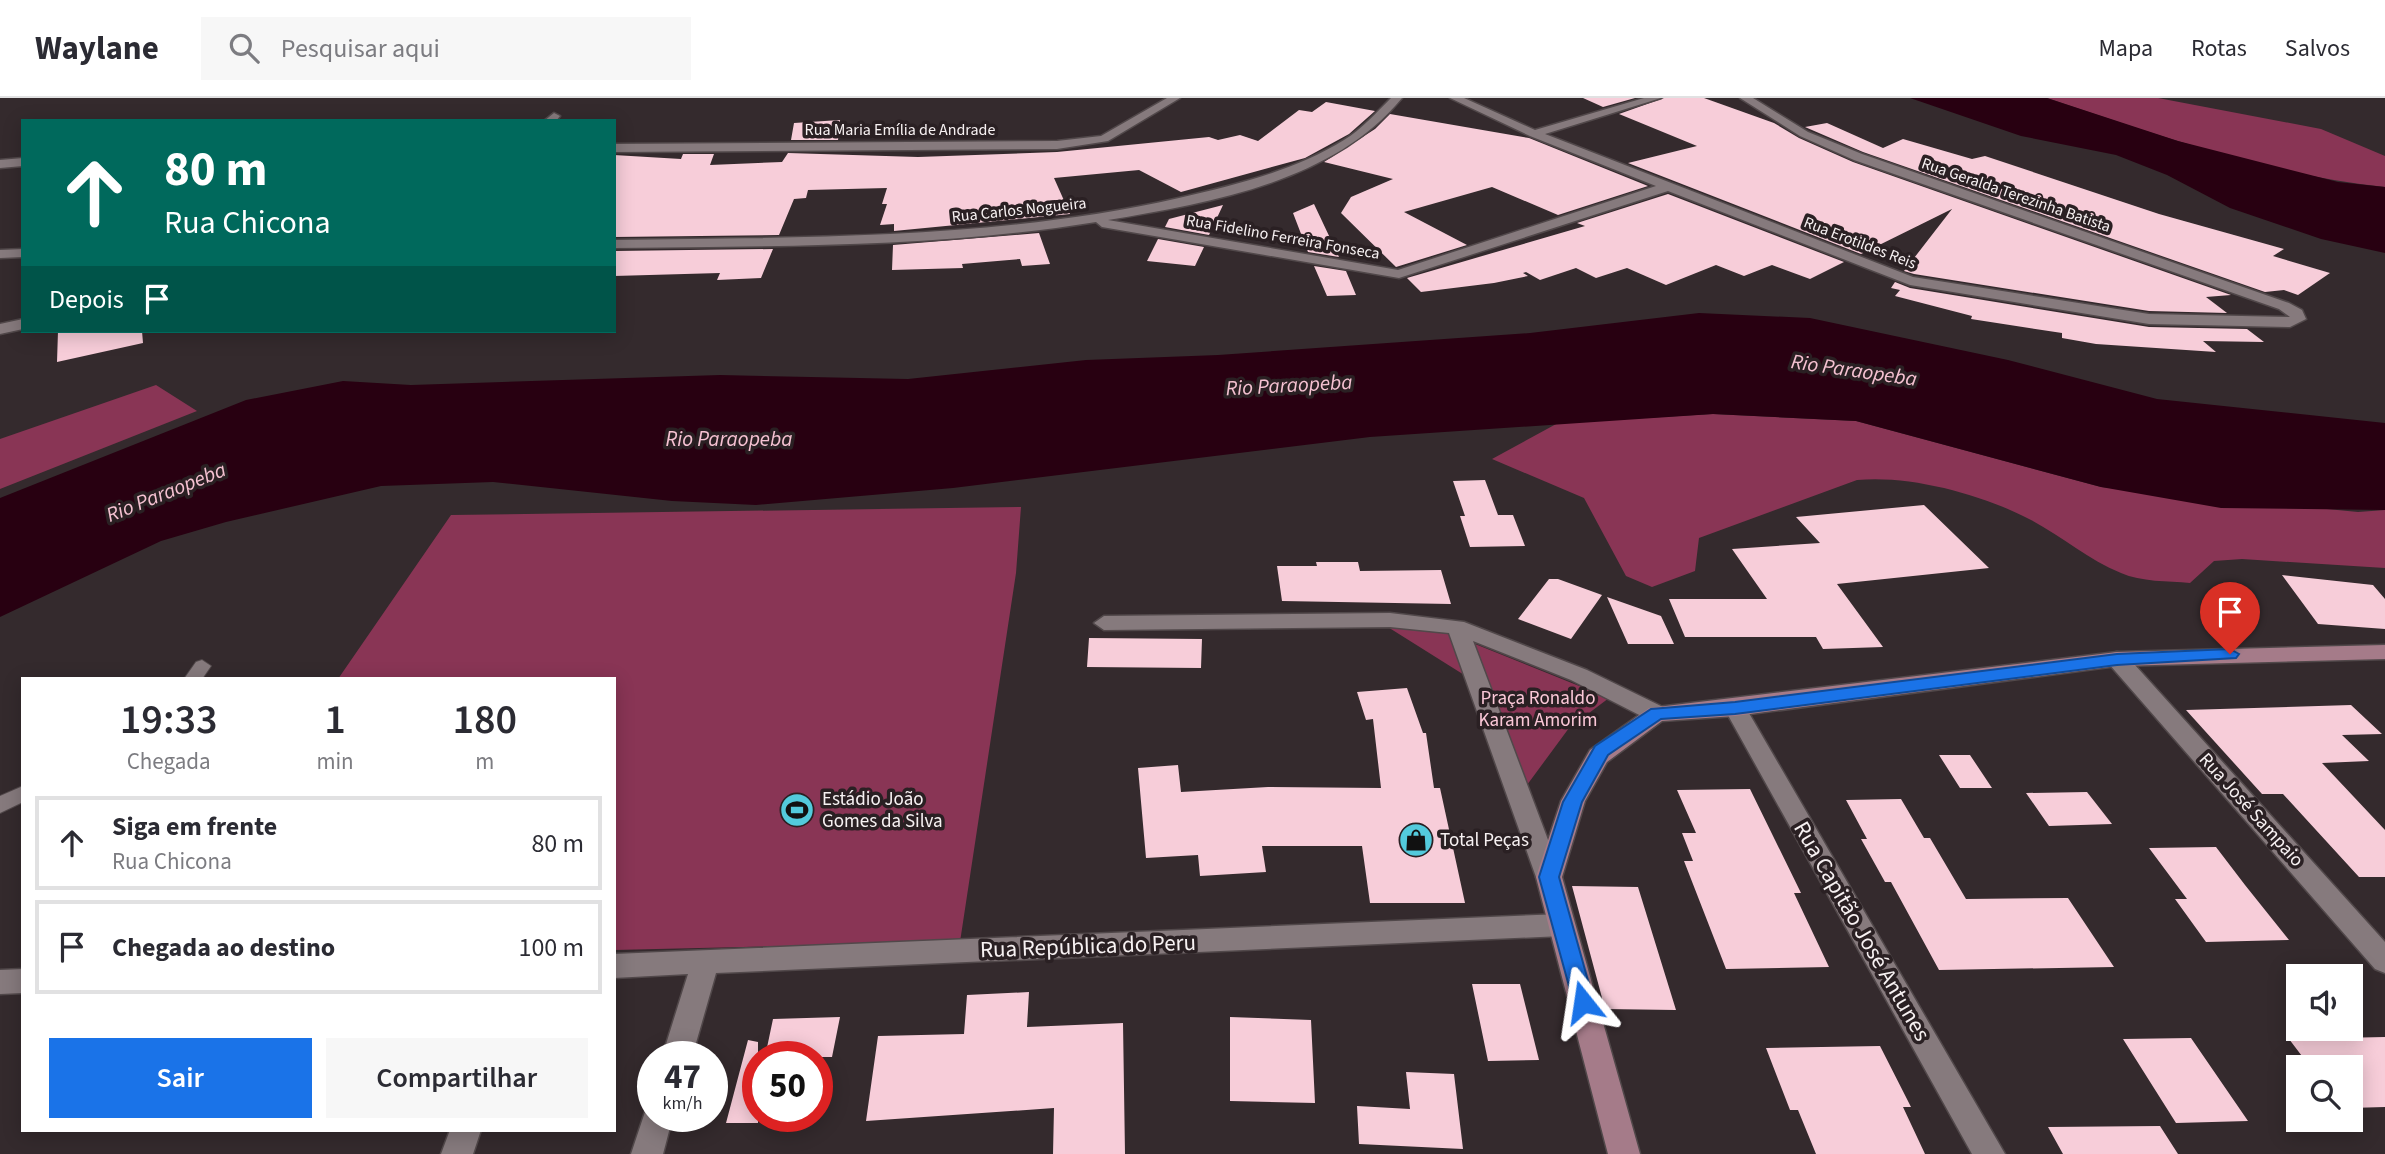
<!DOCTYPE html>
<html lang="pt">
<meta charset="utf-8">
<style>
body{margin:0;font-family:"Source Sans 3",sans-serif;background:#f7f7f7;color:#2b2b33;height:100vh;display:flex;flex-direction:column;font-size:26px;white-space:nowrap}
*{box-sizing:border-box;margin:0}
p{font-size:23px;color:#7c7c81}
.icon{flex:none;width:38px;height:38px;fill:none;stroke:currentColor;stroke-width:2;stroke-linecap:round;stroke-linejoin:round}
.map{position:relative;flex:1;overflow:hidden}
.drawer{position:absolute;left:21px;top:579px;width:595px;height:455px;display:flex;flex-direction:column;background:#fff;border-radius:0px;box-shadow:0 4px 18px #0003}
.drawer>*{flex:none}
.banner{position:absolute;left:21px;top:21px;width:595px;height:214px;border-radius:0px;box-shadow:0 4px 18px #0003;background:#00695c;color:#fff;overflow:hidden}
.buttons{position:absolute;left:2286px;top:866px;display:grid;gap:14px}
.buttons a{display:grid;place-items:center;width:77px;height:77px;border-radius:0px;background:#fff;box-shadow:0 4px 18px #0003;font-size:35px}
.speed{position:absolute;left:637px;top:943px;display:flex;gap:14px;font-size:35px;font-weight:700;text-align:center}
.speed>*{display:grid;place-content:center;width:91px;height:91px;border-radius:50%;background:#fff;box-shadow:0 4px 18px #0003;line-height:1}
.speed small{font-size:18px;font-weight:400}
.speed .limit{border:10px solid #d22;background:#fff;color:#111}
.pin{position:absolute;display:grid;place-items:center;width:60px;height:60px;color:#fff;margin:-72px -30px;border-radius:50% 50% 50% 0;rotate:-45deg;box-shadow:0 0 7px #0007}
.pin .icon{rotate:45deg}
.me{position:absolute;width:77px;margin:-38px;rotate:345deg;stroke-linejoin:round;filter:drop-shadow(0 0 5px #0008)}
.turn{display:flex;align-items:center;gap:24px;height:147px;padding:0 28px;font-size:32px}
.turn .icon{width:91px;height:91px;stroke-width:2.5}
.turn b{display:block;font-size:49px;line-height:60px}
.then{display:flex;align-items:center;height:66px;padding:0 28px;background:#0003;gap:14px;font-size:26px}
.eta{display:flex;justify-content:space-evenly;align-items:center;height:119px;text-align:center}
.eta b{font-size:42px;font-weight:600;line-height:49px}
.primary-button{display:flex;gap:14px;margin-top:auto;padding:14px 28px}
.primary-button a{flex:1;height:80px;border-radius:0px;background:#1a73e8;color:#fff;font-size:28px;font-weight:600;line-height:80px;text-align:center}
.primary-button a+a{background:#f7f7f7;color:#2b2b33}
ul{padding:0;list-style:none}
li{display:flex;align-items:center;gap:21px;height:94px;margin:0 14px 10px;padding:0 14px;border:4px solid #e1e1e2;border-radius:0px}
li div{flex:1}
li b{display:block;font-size:26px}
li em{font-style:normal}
header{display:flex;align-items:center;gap:42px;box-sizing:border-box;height:98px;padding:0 35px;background:#fff;border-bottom:2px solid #e1e1e2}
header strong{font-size:33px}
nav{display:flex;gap:38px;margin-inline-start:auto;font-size:24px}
.search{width:490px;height:63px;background:#f7f7f7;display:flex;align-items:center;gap:18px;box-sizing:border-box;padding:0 24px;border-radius:0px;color:#7c7c81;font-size:26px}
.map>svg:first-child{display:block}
.green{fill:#893555}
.water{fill:#280011}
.building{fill:#f7cdd9}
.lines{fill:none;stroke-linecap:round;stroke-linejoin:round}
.service-casing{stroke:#51484a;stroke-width:2}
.minor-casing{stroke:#51484a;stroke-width:3}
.secondary-casing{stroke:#51484a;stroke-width:3}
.service{fill:#867a7d;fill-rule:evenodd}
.minor{fill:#867a7d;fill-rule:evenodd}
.secondary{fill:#a57b89;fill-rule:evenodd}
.route{fill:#1a73e8;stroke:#114b97;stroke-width:2}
.labels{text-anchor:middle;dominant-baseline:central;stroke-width:7;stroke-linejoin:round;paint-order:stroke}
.far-street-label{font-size:16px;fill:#f7f1f2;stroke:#2a2023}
.park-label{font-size:19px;fill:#fcc8d8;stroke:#2a2023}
.poi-label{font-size:19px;fill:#f7f1f2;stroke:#2a2023;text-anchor:start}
.street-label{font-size:19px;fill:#f7f1f2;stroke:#2a2023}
.water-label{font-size:21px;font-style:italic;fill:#f6c2d2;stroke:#2a2023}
.near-street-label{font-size:23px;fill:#f7f1f2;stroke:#2a2023}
</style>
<header>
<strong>Waylane</strong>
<div class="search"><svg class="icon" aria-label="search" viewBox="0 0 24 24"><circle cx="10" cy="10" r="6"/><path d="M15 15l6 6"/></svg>Pesquisar aqui</div>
<nav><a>Mapa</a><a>Rotas</a><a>Salvos</a></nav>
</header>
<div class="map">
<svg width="2385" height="1056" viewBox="0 0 2385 1056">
<rect width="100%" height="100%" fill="#342a2d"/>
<path class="green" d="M2047,0H2158L2321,31L2385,58V89C2269,77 2157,37 2047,0Z
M156,287L197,313L0,391V341Z
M1713,316L1856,323L2101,389L2358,414L2385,412V470L2242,461L2214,463L2190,485C2168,483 2141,484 2121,475C2086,461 2057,434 2023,418C1977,395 1908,377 1857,382L1699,440L1695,473L1652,489L1626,478L1584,400L1492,361L1558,325Z
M1021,409L1016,475L960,844L614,852V581H338L451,417Z
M1383,526L1453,533L1469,580Z
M1475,546L1609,600L1569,630L1527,687Z"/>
<path class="water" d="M1910,0H2047L2178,43L2338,84L2385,89V155L2321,141L2230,110L2167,77L2116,57L2021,38Z
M1699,215L1810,220L2008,262L2157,301L2385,325V412L2221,410L2101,389L1856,323L1713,316L1370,339L953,390L756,407L672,403L493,384L381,388L226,424L161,443L0,519V400L246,302L343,283L411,287L720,277L908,281L1086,262L1218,257L1530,235Z"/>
<path class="building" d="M1583,0H1635L1603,9Z
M1664,0H1704L1774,25L1799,40L1853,64L2231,197L2206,199L2227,215L2149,213L1914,176L1904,173L1952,111L1861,156L1628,65L1697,48L1619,16Z
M1326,4L1375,13L1349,36L1305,60L1181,94L1139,72L1054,80L1070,116L894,133V126L880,127L887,106H882L887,90L808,92L806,100L794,101L779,137L614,139V57L681,61L683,56H714L710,67L782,64L788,55L918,59L1057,54L1209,39L1218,42L1240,37L1258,43L1299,12L1312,14Z
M1390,16L1529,40L1648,88L1558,117L1492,89L1404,114L1467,147L1396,169L1341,115L1351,99L1393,81L1324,64L1375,31Z
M840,22L838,42H791L794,25Z
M1827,25L1883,50L1903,41L1972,61L1985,58L2159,116L2284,151L2273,158L2330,175L2298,197L2284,192L2265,194L1863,54L1805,29Z
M1668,96L1844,164L1810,181L1772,167L1744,178L1716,167L1666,187L1627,170L1596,180L1576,170L1540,182L1526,174L1523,175L1528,178L1494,185L1421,194L1407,180L1585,128L1577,125Z
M1314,106L1339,159L1308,154L1293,115Z
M1223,107L1209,137L1165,129L1169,121Z
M1039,135L1050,166L1022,168L1020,161L962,166L963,170L892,172L893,147Z
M1158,141L1204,149L1195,168L1147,163Z
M773,151L761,180L717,182L720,175L614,178V153Z
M1314,168L1346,173L1356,197L1327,198Z
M1895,184L1910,190L2149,229L2247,231L2264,244L2203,243L2216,254L2096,246L2062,240V235L1971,221L1972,218L1895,198L1900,192L1891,190Z
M58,233H142L143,245L57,264Z
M1485,382L1498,417H1513L1525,448L1470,449L1460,418H1465L1453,383Z
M1924,407L1989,470L1837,486L1883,549L1823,551L1816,539H1685L1669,501H1767L1732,451L1820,445L1796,419Z
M1316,464H1358L1360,473L1441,472L1451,506L1282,503L1277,468H1317Z
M2282,477L2373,487L2385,501V531L2318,526Z
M1549,481H1558L1602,497L1571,541L1518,521Z
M1607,499L1661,518L1674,546H1628Z
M1089,540L1202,541L1201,570L1087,569Z
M1407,590L1423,635H1426L1434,690H1440L1465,805H1370L1362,748H1262L1266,774L1200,778L1198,757L1146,760L1138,670L1178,667L1181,694L1268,689L1381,690L1373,621L1366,622L1357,594Z
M2351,607L2382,636L2342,637L2369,663L2322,665L2385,732V779H2359L2283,696H2262L2186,612Z
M1939,657H1970L1992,690H1960Z
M1750,691L1801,795H1794L1829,869L1726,871L1684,763H1693L1682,735H1696L1677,692Z
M2087,694L2112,726L2049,728L2026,695Z
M1901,701L1924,740H1930L1966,801L2068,800L2114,869L1939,872L1891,784H1885L1861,741H1867L1846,702Z
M2216,749L2245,787L2289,842L2206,844L2175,801H2187L2149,750Z
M1572,788L1638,789L1676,912L1605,911Z
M1472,886H1520L1539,962L1488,963Z
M1029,894L1027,929L1123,925L1125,1056H1053L1054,1010L866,1023L878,938L964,936L967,897Z
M840,919L832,959H765L773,921Z
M1230,919L1311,922L1315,1005L1230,1003Z
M2385,939V1009L2350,1010V970H2311L2289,941Z
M2191,940L2248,1023L2176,1025L2123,941Z
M748,942L758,944V1025H726Z
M1880,948L1911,1009H1903L1925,1056H1816L1798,1012H1790L1766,950Z
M1406,974L1454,976L1463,1051L1359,1046L1357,1008L1410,1011Z
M2160,1028L2178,1056H2063L2048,1029Z"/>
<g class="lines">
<g class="service-casing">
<path id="service" d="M202,562L211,568L202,581H184L196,564Z
M23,688V704L0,715V698Z"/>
</g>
<g class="minor-casing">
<path id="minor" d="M1167,0H1180L1108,43L1057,51L614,54V46L1057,43L1101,38Z
M1391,0H1402C1333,84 1210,105 1108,122L1398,172L1656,88L1530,38L1450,0H1464L1535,32L1644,0H1661L1545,36L1913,179L2149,216L2290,219L2279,211L1854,62L1800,38L1740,0H1753L1808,34L1862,56L2289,205L2302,212L2306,221L2290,229L2149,226L1910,187L1668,93L1399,180L1102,129L1096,124C937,150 775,148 614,150V142C803,139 994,142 1179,100C1235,87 1294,73 1344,42C1362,31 1376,15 1391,0Z
M554,15L560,18L556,23H544Z
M23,60V68L0,70V62Z
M23,151V159L0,160V152Z
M23,221V231L0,236V226Z
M1390,515L1464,524L1587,572L1665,610L1668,616L1665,622H1649L1571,582L1473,543L1562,779L1558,786L1549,789L1540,786L1536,779L1449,535L1390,529L1104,532L1094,525L1104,518Z
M2117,554L2125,556L2385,844V875L2375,871L2109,566L2106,561L2109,556Z
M1735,602L1743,604L1746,610L2005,1056H1972L1724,610L1727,604Z
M1562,816L1571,819L1575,827L1571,835L1562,838L716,875L692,959H662L688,876L614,880V856Z
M23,871V895L0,896V872Z
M653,1006V1018H673L663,1056H631L647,1008Z
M450,1032H481L473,1056H441Z"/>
</g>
<g class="secondary-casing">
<path id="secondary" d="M2385,547V561L2117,568L1735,618L1662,623L1607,664L1585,703L1562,779L1640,1056H1608L1536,779L1561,703L1590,652L1649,610L2117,554Z"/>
</g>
<use href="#service" class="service"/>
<use href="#minor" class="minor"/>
<use href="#secondary" class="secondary"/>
</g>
<path class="route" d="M2230,551L2239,556L2236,560L2117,567L1735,616L1661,621L1608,657L1582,704L1559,779L1594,904L1591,910L1583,913L1575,910L1539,779L1563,704L1595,648L1651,611L1735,604L2117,556Z"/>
<defs>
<g id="stadium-disc" transform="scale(1.75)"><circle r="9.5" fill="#53cadc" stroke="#2a2023"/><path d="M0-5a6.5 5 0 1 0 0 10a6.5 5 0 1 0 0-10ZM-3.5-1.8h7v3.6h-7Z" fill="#111"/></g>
<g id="shop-disc" transform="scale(1.75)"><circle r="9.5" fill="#53cadc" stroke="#2a2023"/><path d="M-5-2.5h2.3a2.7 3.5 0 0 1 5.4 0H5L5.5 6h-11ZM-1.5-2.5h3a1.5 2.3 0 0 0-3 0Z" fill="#111"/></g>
</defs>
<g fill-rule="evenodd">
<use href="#stadium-disc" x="797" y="712"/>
<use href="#shop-disc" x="1416" y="742"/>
</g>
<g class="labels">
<g class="far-street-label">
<text x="900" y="32">Rua Maria Emília de Andrade</text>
<text transform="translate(2016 97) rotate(19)">Rua Geralda Terezinha Batista</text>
<text transform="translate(1019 112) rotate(-6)">Rua Carlos Nogueira</text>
<text transform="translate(1283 139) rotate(10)">Rua Fidelino Ferreira Fonseca</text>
<text transform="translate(1860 145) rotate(21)">Rua Erotildes Reis</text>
</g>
<g class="park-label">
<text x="1538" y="600">Praça Ronaldo<tspan x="1538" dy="22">Karam Amorim</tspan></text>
</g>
<g class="poi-label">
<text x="822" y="701">Estádio João<tspan x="822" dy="22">Gomes da Silva</tspan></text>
<text x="1440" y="742">Total Peças</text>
</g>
<g class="street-label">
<text transform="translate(2251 712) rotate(48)">Rua José Sampaio</text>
</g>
<g class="water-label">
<text transform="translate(1854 272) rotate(8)">Rio Paraopeba</text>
<text transform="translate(1289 287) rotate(-3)">Rio Paraopeba</text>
<text x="729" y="341">Rio Paraopeba</text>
<text transform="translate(166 394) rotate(-22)">Rio Paraopeba</text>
</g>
<g class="near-street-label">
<text transform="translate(1862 833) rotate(60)">Rua Capitão José Antunes</text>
<text transform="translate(1088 848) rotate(-2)">Rua República do Peru</text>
</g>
</g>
</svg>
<div class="buttons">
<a><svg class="icon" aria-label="sound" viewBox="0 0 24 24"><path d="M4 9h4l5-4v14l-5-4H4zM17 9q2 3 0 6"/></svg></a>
<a><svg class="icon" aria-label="search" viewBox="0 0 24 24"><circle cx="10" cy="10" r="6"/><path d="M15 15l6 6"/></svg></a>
</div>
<div class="speed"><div>47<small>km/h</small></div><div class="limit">50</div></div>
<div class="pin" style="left:2230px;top:556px;background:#d93025"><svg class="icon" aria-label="arrive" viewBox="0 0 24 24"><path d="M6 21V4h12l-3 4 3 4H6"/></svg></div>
<svg class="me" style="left:1583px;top:904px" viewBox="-20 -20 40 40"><path d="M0-17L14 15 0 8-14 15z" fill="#1a73e8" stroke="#fff" stroke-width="4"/></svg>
<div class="banner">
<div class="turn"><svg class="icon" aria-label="ahead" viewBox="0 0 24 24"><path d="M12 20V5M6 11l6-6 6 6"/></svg><div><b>80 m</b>Rua Chicona</div></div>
<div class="then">Depois<svg class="icon" aria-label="arrive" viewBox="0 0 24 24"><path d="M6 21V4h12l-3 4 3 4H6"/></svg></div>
</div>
<section class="drawer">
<div class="eta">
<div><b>19:33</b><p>Chegada</p></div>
<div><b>1</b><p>min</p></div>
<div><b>180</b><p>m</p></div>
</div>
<ul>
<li><svg class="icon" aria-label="ahead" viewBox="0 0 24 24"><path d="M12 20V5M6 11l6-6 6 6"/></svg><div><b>Siga em frente</b><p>Rua Chicona</p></div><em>80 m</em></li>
<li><svg class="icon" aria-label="arrive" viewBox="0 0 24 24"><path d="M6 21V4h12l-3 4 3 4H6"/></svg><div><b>Chegada ao destino</b></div><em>100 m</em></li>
</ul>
<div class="primary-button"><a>Sair</a><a>Compartilhar</a></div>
</section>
</div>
